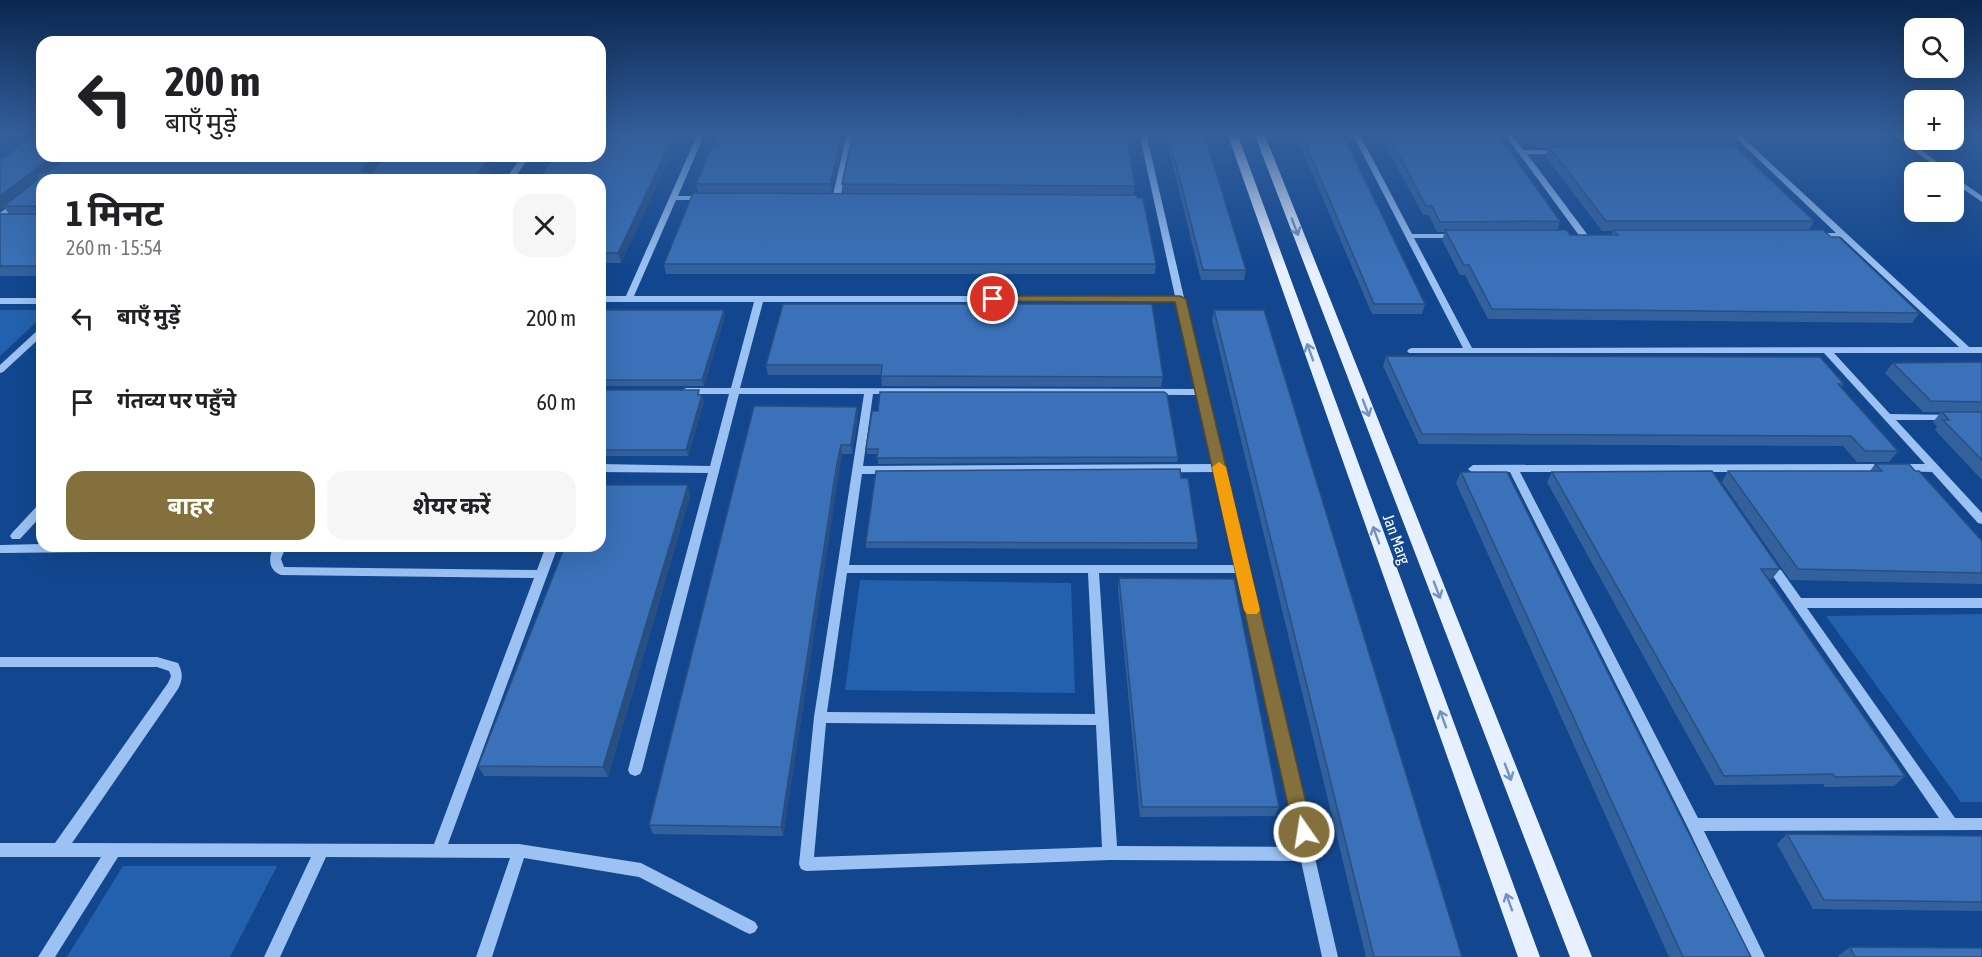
<!DOCTYPE html>
<html lang="hi">
<meta charset="utf-8">
<style>
body{margin:0;font-family:"Asap Condensed","Noto Sans Devanagari",sans-serif;background:#f6f6f6;color:#202124;height:100vh;display:flex;flex-direction:column;font-size:22px;white-space:nowrap}
*{box-sizing:border-box;margin:0}
p{font-size:20px;color:#757577}
.icon{flex:none;width:33px;height:33px;fill:none;stroke:currentColor;stroke-width:2;stroke-linecap:round;stroke-linejoin:round}
.map{position:relative;flex:1;overflow:hidden}
.details{position:absolute;left:36px;top:174px;width:570px;height:378px;display:flex;flex-direction:column;background:#fff;border-radius:18px;box-shadow:0 6px 24px #0002}
.details>*{flex:none}
.hud{position:absolute;left:36px;top:36px;width:570px;height:126px;border-radius:18px;box-shadow:0 6px 24px #0002;background:#fff;color:#202124;overflow:hidden}
.buttons{position:absolute;left:1904px;top:18px;display:grid;gap:12px}
.buttons a{display:grid;place-items:center;width:60px;height:60px;border-radius:12px;background:#fff;box-shadow:0 6px 24px #0002;font-size:30px}
.pin{position:absolute;display:grid;place-items:center;width:51px;height:51px;color:#fff;margin:-26px;border:3px solid #fff;border-radius:50%;box-shadow:0 2px 6px #0007}
.me{position:absolute;width:66px;margin:-33px;rotate:347deg;stroke-linejoin:round;filter:drop-shadow(0 0 4px #0008)}
.turn{display:flex;align-items:center;gap:21px;height:126px;padding:0 30px;font-size:27px}
.turn .icon{width:78px;height:78px;stroke-width:2.5}
.turn b{display:block;font-size:42px;line-height:51px}
.round{display:grid;place-items:center;flex:none;width:63px;height:63px;border-radius:18px;background:#f6f6f6}
.summary{display:flex;align-items:center;justify-content:space-between;height:102px;padding:0 30px}
h1{font-size:36px;font-weight:700;line-height:45px}
.primary-button{display:flex;gap:12px;margin-top:auto;padding:12px 30px}
.primary-button a{flex:1;height:69px;border-radius:18px;background:#84703d;color:#fff;font-size:24px;font-weight:700;line-height:69px;text-align:center}
.primary-button a+a{background:#f6f6f6;color:#202124}
ul{padding:0;list-style:none}
li{display:flex;align-items:center;gap:18px;height:84px;padding:0 30px}
li div{flex:1}
li b{display:block;font-size:22px}
li em{font-style:normal}
.map>svg:first-child{display:block}
.green{fill:#2361ae}
.lines{fill:none;stroke-linecap:round;stroke-linejoin:round}
.minor{fill:#9bc2f2;fill-rule:evenodd}
.major{fill:#e6f0ff;fill-rule:evenodd}
.wall{fill:#32619e}
.shaded-wall{fill:#294f81}
.building{fill:#3a71b8;stroke:#294f81;stroke-width:1.5}
.oneway{stroke:#7193c1}
.route{fill:#84703d;stroke:#564928;stroke-width:1.5}
.slow{fill:#f59e0b}
.labels{text-anchor:middle;dominant-baseline:central;stroke-width:4.5;stroke-linejoin:round;paint-order:stroke}
.street-label{font-size:16px;fill:#fff;stroke:#12478f}
</style>
<div class="map">
<svg width="1982" height="957" viewBox="0 0 1982 957">
<rect width="100%" height="100%" fill="#12478f"/>
<path class="green" d="M0,310H42V317L0,356Z
M860,580L1071,583L1075,693L845,690Z
M1982,614V802H1961L1826,616Z
M123,866H277L230,957H67Z"/>
<g class="lines">
<path class="minor" d="M698,133H705L678,196H703L707,198L703,200H676L634,296H1175L1139,133H1146L1246,566L1249,569L1248,571L1312,849L1316,854L1315,858L1338,957H1322L1301,861L1110,860L806,871L801,869L799,864L814,717L864,394H739L642,770L640,774L635,776L630,774L628,770L708,473L600,472V464L710,466L729,394H686L681,391L686,388H731L754,302H600V296H626ZM763,302H1176L1196,389L740,388ZM873,394L1197,395L1212,464L863,466ZM1214,472L1235,565H849L862,474ZM847,573H1088L1095,714L827,712ZM1099,573H1237L1298,847L1117,846ZM826,723L1096,725L1102,847L814,857Z
M847,133H854L840,199L836,201L832,199Z
M1352,133H1359L1412,234H1457L1461,236L1457,238H1414L1472,348L1959,347L1841,237H1811V233H1836L1731,133H1738L1969,347H1982V353H1834L1890,414L1953,415L1955,417L1953,419L1950,420H1896L1982,513V524L1978,523L1932,472L1896,471L1895,468L1900,464H1925L1824,353H1409L1407,351L1409,349L1412,348H1463Z
M1504,133H1511L1523,150H1563L1564,152L1560,154H1527L1587,234V238H1581Z
M1892,133H1899L1950,172H1942Z
M357,156H393L394,157L390,159L361,158Z
M522,156H530L513,180H505Z
M1953,176L1982,196V202L1953,182Z
M16,201H19L23,203L0,219V213Z
M0,298H42V304H0Z
M42,328V336L3,372L0,373V365L39,329Z
M1884,464L1889,468L1884,472H1520L1698,818H1939L1766,566L1764,563L1766,560H1774L1801,598H1982V608H1807L1955,818H1982V830L1704,831L1765,957H1749L1689,830L1510,472L1473,473L1468,469L1473,465Z
M42,504V515L20,539H12L10,536L12,533L38,505Z
M42,544V546H99L101,548L99,551L95,552L0,553V545Z
M274,546H286L281,559L284,567L537,570L546,546H558L448,844H519L641,863L755,922L758,927L755,932L750,934L745,932L639,877L524,858L492,957H476L510,858L326,857L280,957H264L311,857H118L55,957H38L101,857H0V843H55L168,683L171,676L169,671L157,667H0V657H157L178,663C183,673 183,679 178,689L72,843L434,844L534,578L281,575C268,570 268,557 274,546Z"/>
<path class="major" d="M1227,133H1237L1540,957H1518Z
M1254,133H1264L1592,957H1570Z"/>
</g>
<path class="wall" d="M600,133H681L621,263H600Z
M846,133L831,193H843L842,184L1135,186L1134,195L1156,264L1155,274H666L664,264L698,193L696,184Z
M1165,133H1204L1246,270L1244,280H1201Z
M1295,133H1342L1425,304L1422,314H1372Z
M1379,133H1497L1560,221L1557,230L1570,235H1611L1613,231H1602L1545,156L1548,148H1539L1527,133H1722L1728,138L1724,147L1814,221L1809,230L1831,237L1919,313L1912,323L1488,319L1465,275H1460L1442,240L1445,232H1437L1429,215H1423Z
M42,156L378,164L371,173L501,156L484,180H42V276H0V214H9L4,207L0,210Z
M783,304L1163,377L1161,387L882,386L881,375H768L766,365Z
M600,310L725,316L704,386H600Z
M1214,310L1462,957H1366L1212,320Z
M1386,356L1844,384L1841,387L1898,451L1889,462H1857L1843,446L1419,444L1383,366Z
M1982,362V480L1935,430L1937,427L1933,422L1941,412H1923L1885,373L1893,363Z
M600,390L700,395L704,401L688,456H600Z
M857,407L858,417L852,454H842L839,473L783,836L653,834L649,825Z
M866,449L1178,457L1177,462L878,464V454H867Z
M1875,464L1982,541V584L1790,580L1722,482L1728,471H1870Z
M1461,472L1751,957H1669L1456,483Z
M1552,472L1780,569L1772,579H1769L1905,776L1894,786L1825,787L1823,784L1715,785L1547,482Z
M1181,478L1198,543L1197,549L866,548V542Z
M690,496L608,777L484,776L478,766Z
M298,546H518L517,549L301,550Z
M1119,578L1279,807L1275,816L1140,817L1118,589Z
M1787,834L1982,836V911L1813,909L1777,844Z
M1850,947L1982,957H1839L1838,956Z"/>
<path class="shaded-wall" d="M675,133H681L621,263L618,253Z
M843,133H846L831,194L830,184Z
M53,156H71L0,210V196Z
M373,156H374L378,164L365,180L361,171Z
M491,156H501L484,180H474Z
M724,310L725,316L704,386L702,380Z
M702,395L704,401L688,456L686,450Z
M857,407L858,417L852,454L851,445Z
M841,445L842,454L783,836L781,827Z
M688,485L690,496L608,777L603,767Z"/>
<path class="building" d="M38,133H42V156H53L0,196V160Z
M600,133H675L618,253H600V180H539L554,156H600Z
M718,133H843L830,184H696Z
M853,133H1126L1135,186L842,184Z
M1168,133H1204L1246,270H1203Z
M1301,133H1342L1425,304H1374Z
M1387,133H1497L1560,221L1440,222L1432,206H1426Z
M1538,133H1722L1728,138H1542Z
M1549,147H1736L1814,221H1606Z
M69,156H373L361,171L371,173L386,156H491L474,180H42V266H0V214H37L35,206H4L37,180L38,173L48,172Z
M693,193L1137,195V198H1143L1156,264H664Z
M1445,230H1567L1570,235H1618L1613,230H1823L1831,237H1839L1919,313L1492,309L1469,265H1464Z
M783,304H1152L1163,377L881,376L882,365H766Z
M600,310H724L702,380H600Z
M1214,310H1264L1462,957H1374Z
M1386,356L1820,357L1844,384H1838L1898,451H1865L1851,436L1422,434Z
M1982,362V402L1931,401L1893,363Z
M600,390H699L698,395H702L686,450H600Z
M880,392H1164L1167,394L1178,457L877,458L878,449H866L872,411H878Z
M754,406L857,407L851,445H841L837,463L781,827L649,825Z
M1942,412H1982V460L1943,420H1949Z
M1875,464H1909L1915,471H1919L1982,541V573L1798,569L1728,471H1882Z
M1180,469L1181,478H1188L1198,543L866,542L876,471Z
M1712,471L1780,569H1761L1905,776L1835,777L1833,774L1724,776L1552,472Z
M1461,472H1507L1751,957H1683Z
M600,485H688L603,767L478,766L565,546H600Z
M1119,578L1234,579L1279,807H1142Z
M1787,834L1982,836V902L1824,900Z
M1850,947L1982,948V957H1855Z"/>
<defs><path id="oneway-shaft" d="M-6 0H5M1.5-3L5.5 0L1.5 3" fill="none" stroke-width="1.6" stroke-linecap="round" stroke-linejoin="round" transform="scale(1.5)"/></defs>
<g class="oneway">
<use href="#oneway-shaft" transform="translate(1295 227) rotate(69)"/>
<use href="#oneway-shaft" transform="translate(1310 352) rotate(-110)"/>
<use href="#oneway-shaft" transform="translate(1366 408) rotate(69)"/>
<use href="#oneway-shaft" transform="translate(1376 535) rotate(-110)"/>
<use href="#oneway-shaft" transform="translate(1437 590) rotate(69)"/>
<use href="#oneway-shaft" transform="translate(1443 719) rotate(-110)"/>
<use href="#oneway-shaft" transform="translate(1508 772) rotate(69)"/>
<use href="#oneway-shaft" transform="translate(1509 902) rotate(-110)"/>
</g>
<linearGradient id="sky" x2="0" y2="1"><stop stop-color="#0a274f"/><stop offset="0.5" stop-color="#335e9b"/><stop offset="1" stop-color="#335e9b" stop-opacity="0"/></linearGradient>
<rect width="1982" height="267" fill="url(#sky)"/>
<path class="route" d="M993,296H1180L1186,299L1313,832L1310,838L1304,841L1297,838L1294,832L1175,302L989,301L987,299Z"/>
<path class="slow" d="M1219,462L1226,467L1260,610L1257,614H1247L1244,610L1212,467Z"/>
<g class="labels">
<g class="street-label">
<text transform="translate(1397 539) rotate(70)">Jan Marg</text>
</g>
</g>
</svg>
<div class="buttons">
<a><svg class="icon" aria-label="search" viewBox="0 0 24 24"><circle cx="10" cy="10" r="6"/><path d="M15 15l6 6"/></svg></a>
<a>+</a>
<a>−</a>
</div>
<div class="pin" style="left:993px;top:299px;background:#d93025"><svg class="icon" aria-label="arrive" viewBox="0 0 24 24"><path d="M6 21V4h12l-3 4 3 4H6"/></svg></div>
<svg class="me" style="left:1304px;top:832px" viewBox="-20 -20 40 40"><circle r="17" fill="#84703d" stroke="#fff" stroke-width="3"/><path d="M0-11L8 9 0 5-8 9z" fill="#fff"/></svg>
<div class="hud">
<div class="turn"><svg class="icon" aria-label="left" viewBox="0 0 24 24"><path d="M17 20v-9H6M10 6l-5 5 5 5"/></svg><div><b>200 m</b>बाएँ मुड़ें</div></div>
</div>
<section class="details">
<div class="summary"><div><h1>1 मिनट</h1><p>260 m · 15:54</p></div><a class="round"><svg class="icon" aria-label="close" viewBox="0 0 24 24"><path d="M6 6l12 12M18 6L6 18"/></svg></a></div>
<ul>
<li><svg class="icon" aria-label="left" viewBox="0 0 24 24"><path d="M17 20v-9H6M10 6l-5 5 5 5"/></svg><div><b>बाएँ मुड़ें</b></div><em>200 m</em></li>
<li><svg class="icon" aria-label="arrive" viewBox="0 0 24 24"><path d="M6 21V4h12l-3 4 3 4H6"/></svg><div><b>गंतव्य पर पहुँचे</b></div><em>60 m</em></li>
</ul>
<div class="primary-button"><a>बाहर</a><a>शेयर करें</a></div>
</section>
</div>
